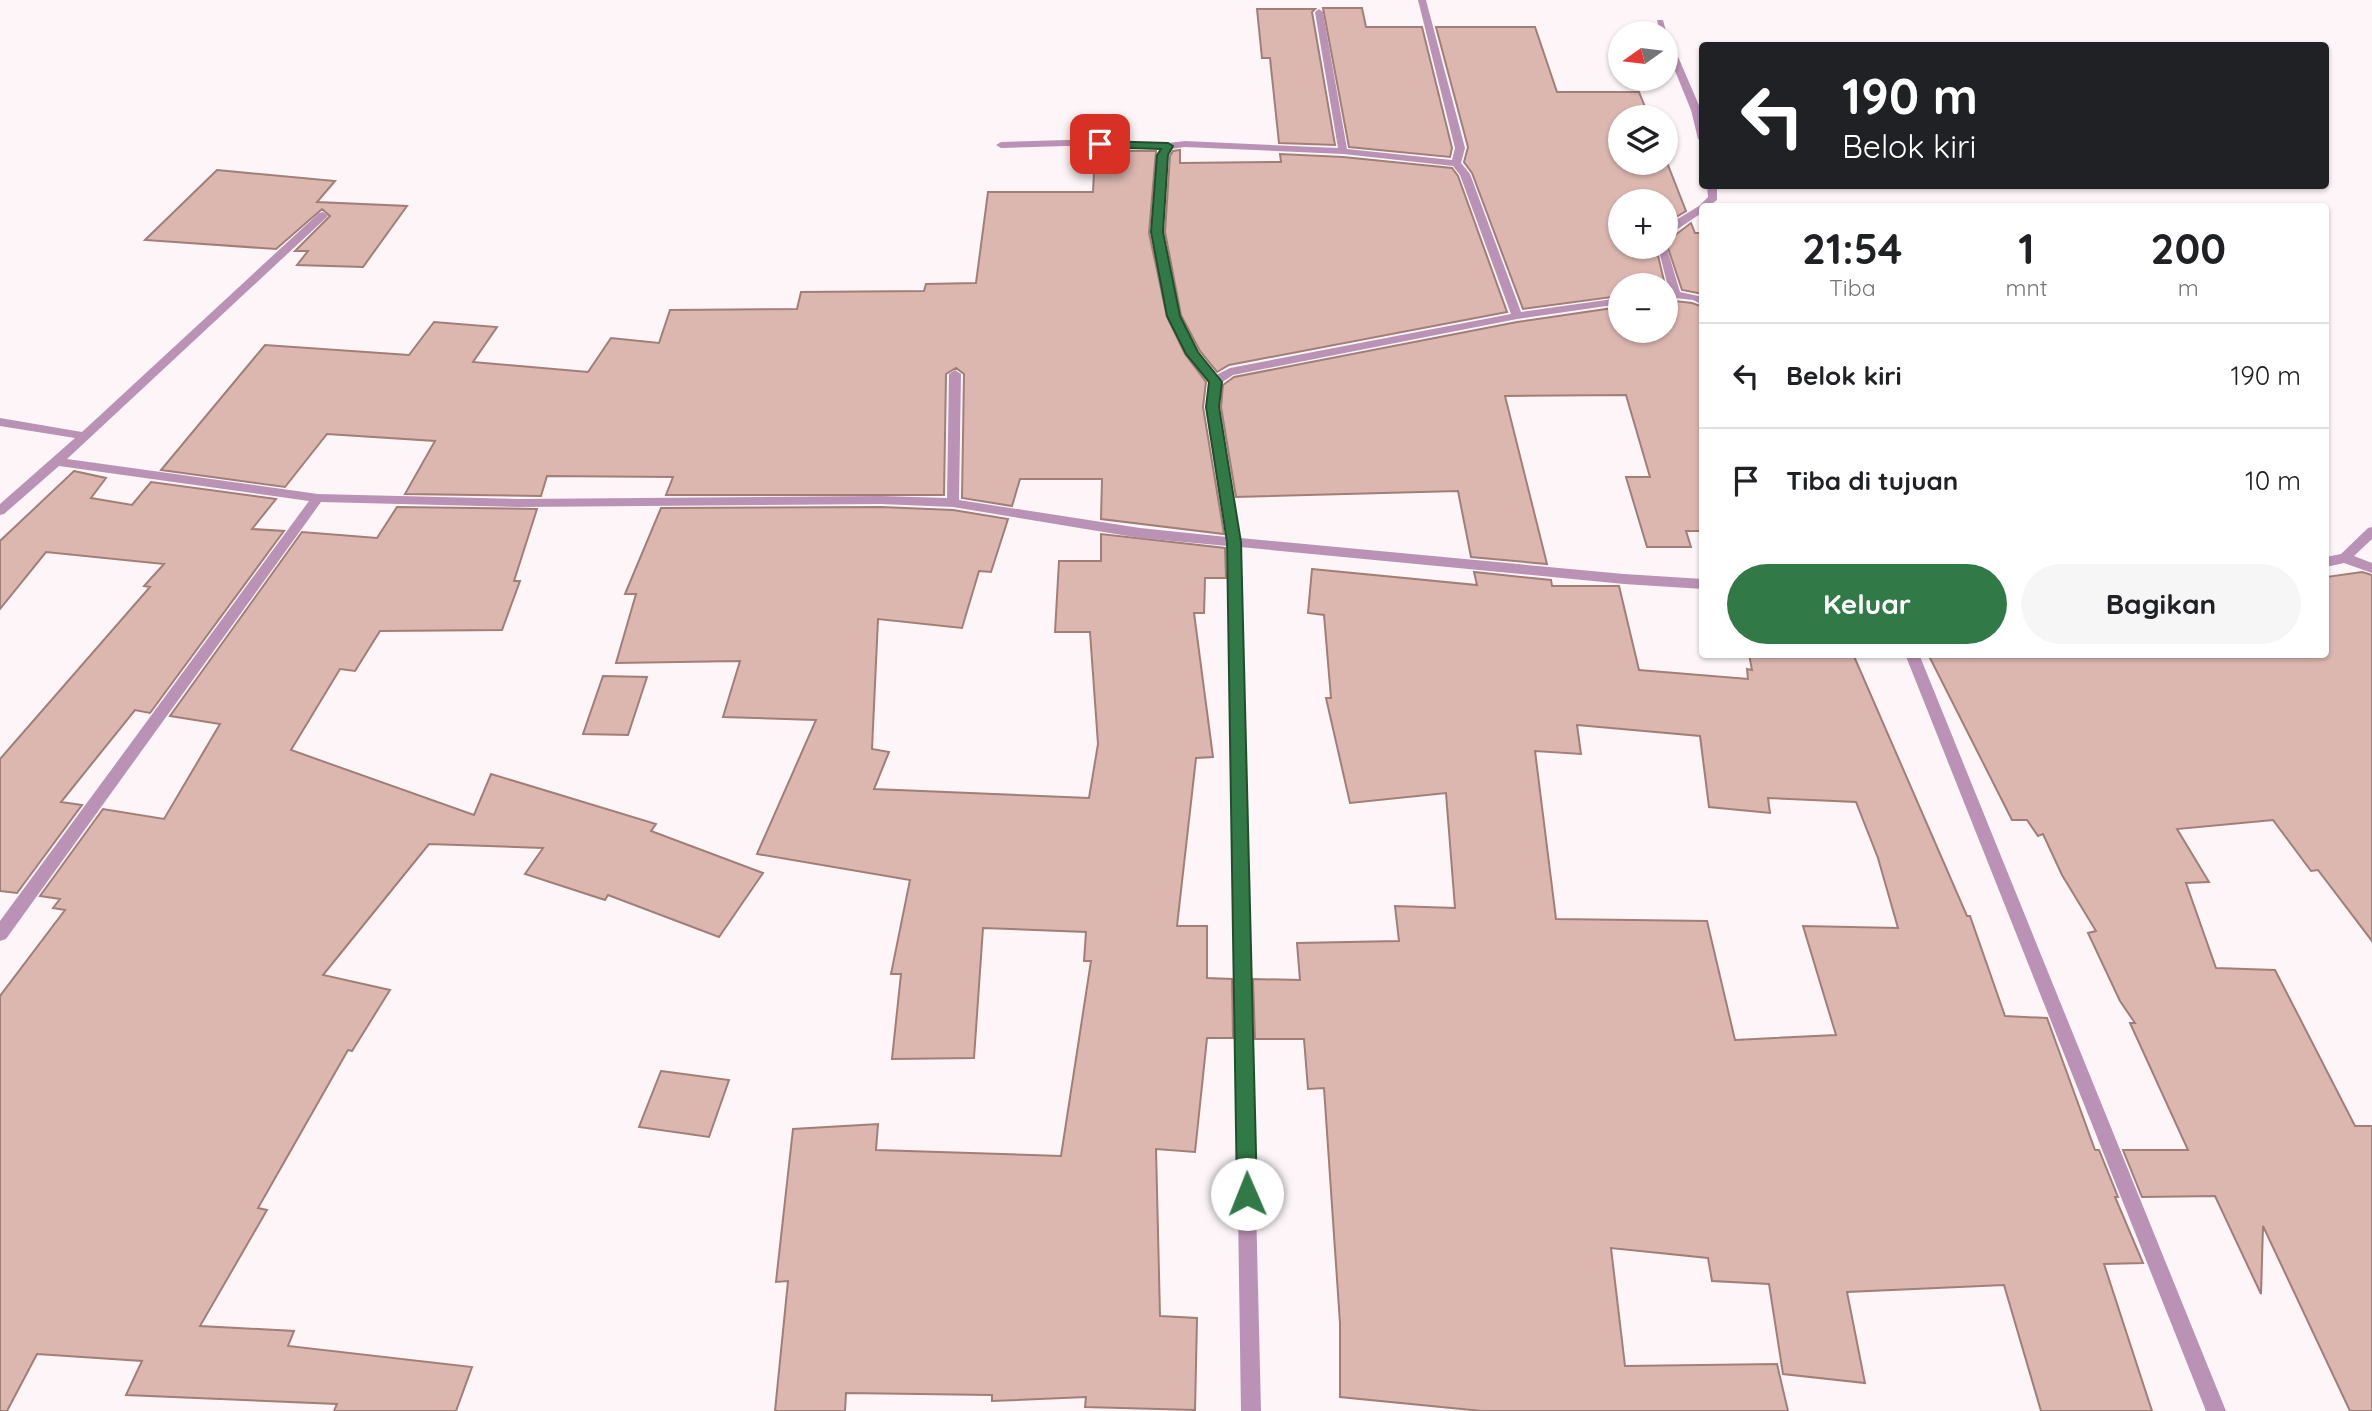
<!DOCTYPE html>
<html lang="id">
<meta charset="utf-8">
<style>
body{margin:0;font-family:Quicksand,sans-serif;background:#f6f6f6;color:#202124;height:100vh;display:flex;flex-direction:column;font-size:26px;white-space:nowrap}
*{box-sizing:border-box;margin:0}
p{font-size:23px;color:#757577}
.icon{flex:none;width:38px;height:38px;fill:none;stroke:currentColor;stroke-width:2;stroke-linecap:round;stroke-linejoin:round}
.map{position:relative;flex:1;overflow:hidden}
.details{position:absolute;left:1699px;top:203px;width:630px;height:455px;display:flex;flex-direction:column;background:#fff;border-radius:7px;box-shadow:0 2px 5px #0004}
.details>*{flex:none}
.top-card{position:absolute;left:1699px;top:42px;width:630px;height:147px;border-radius:7px;box-shadow:0 2px 5px #0004;background:#202124;color:#fff;overflow:hidden}
.needle{width:46px;rotate:256deg}
.tools{position:absolute;left:1608px;top:21px;display:grid;gap:14px}
.tools a{display:grid;place-items:center;width:70px;height:70px;border-radius:50%;background:#fff;box-shadow:0 2px 5px #0004;font-size:35px}
.pin{position:absolute;display:grid;place-items:center;width:60px;height:60px;color:#fff;margin:-30px;border-radius:14px;box-shadow:0 4px 10px #0006}
.me{position:absolute;width:77px;margin:-38px;rotate:359deg;stroke-linejoin:round;filter:drop-shadow(0 0 5px #0008)}
.turn{display:flex;align-items:center;gap:24px;height:147px;padding:0 28px;font-size:32px}
.turn .icon{width:91px;height:91px;stroke-width:2.5}
.turn b{display:block;font-size:49px;line-height:60px}
.eta{display:flex;justify-content:space-evenly;align-items:center;height:119px;text-align:center}
.eta b{font-size:42px;font-weight:700;line-height:49px}
.button{display:flex;gap:14px;margin-top:auto;padding:14px 28px}
.button a{flex:1;height:80px;border-radius:42px;background:#317a47;color:#fff;font-size:28px;font-weight:700;line-height:80px;text-align:center}
.button a+a{background:#f6f6f6;color:#202124}
ul{padding:0;list-style:none}
li{display:flex;align-items:center;gap:21px;height:105px;padding:0 28px;border-top:2px solid #e0e0e0}
li div{flex:1}
li b{display:block;font-size:26px}
li em{font-style:normal}
.map>svg:first-child{display:block}
.building{fill:#dcb7b0;stroke:#a17e77;stroke-width:2;fill-rule:evenodd}
.lines{fill:none;stroke-linecap:round;stroke-linejoin:round}
.minor{fill:#ba92b5;fill-rule:evenodd}
.route{fill:#317a47;stroke:#204f2e;stroke-width:2}
</style>
<div class="map">
<svg width="2372" height="1411" viewBox="0 0 2372 1411">
<rect width="100%" height="100%" fill="#fdf5f7"/>
<path class="building" d="M1323,8H1362L1366,27H1422L1452,148L1450,157L1349,147Z
M1257,9H1315L1312,12L1335,145L1279,143L1270,58H1262Z
M1436,27H1535L1557,92H1639L1649,117H1620V163H1666V160L1686,211L1666,223V201H1620V247H1656L1665,285H1620V296L1523,309L1472,173L1464,162L1468,147Z
M1180,150V163L1281,162L1280,154L1343,157L1452,168L1458,176L1507,312L1229,365L1217,372L1200,351L1181,315L1165,232L1170,156L1173,151Z
M1095,151H1156L1149,233L1167,317L1185,354L1206,382L1203,407L1224,534L1101,519L1102,479H1020L1012,506L962,498L964,374L956,368L946,374L944,495H666L673,477L547,476L541,496L405,494L435,441L327,434L285,487L161,470L265,345L409,355L434,322L497,327L473,362L588,372L611,338L659,343L670,310L797,309L801,292L924,291L926,284L976,283L988,192H1093Z
M217,170L335,181L317,202L407,206L363,267L297,265L308,251H295L330,216L322,209L276,249L145,240Z
M1691,223L1695,233H1703V294L1682,290L1666,242Z
M1666,300L1692,303L1703,307V531H1686L1691,547H1647L1626,477H1650L1626,395L1505,396L1547,564L1471,557L1458,491L1236,497L1221,407L1223,385L1234,377L1517,322L1620,307V331H1666Z
M74,471L106,478L91,498L132,505L151,482L276,499L252,529L284,531L150,713L135,710L61,802L82,805L17,893L0,891V759L150,587L144,586L164,564L46,552L0,609V541Z
M397,507L537,509L514,581H520L502,630L380,631L355,671L340,669L291,750L474,815L491,774L656,824L651,831L763,873L719,937L608,895L605,900L525,874L543,848L429,844L323,975L390,990L352,1051L348,1050L258,1208L267,1210L200,1326L294,1331L288,1346L472,1367L456,1411H334L337,1404L126,1395L142,1361L37,1354L7,1411H0V996L65,910L53,908L60,899L40,896L103,809L164,819L220,724L170,716L302,532L377,538Z
M881,507L953,510L1008,519L991,572L979,571L962,628L878,619L872,749L889,752L874,789L1089,798L1098,744L1090,632H1055L1059,561H1101V534L1225,548L1226,578H1205L1204,613H1194L1213,757L1196,758L1177,926H1207V978L1232,979L1233,1038H1207L1195,1152L1156,1149L1160,1316L1197,1318L1195,1410L1085,1407L1086,1397L992,1401V1395L846,1393L845,1411H775L788,1281L776,1282L793,1129L878,1124L876,1150L1061,1156L1091,961H1084L1086,932L983,928L974,1058L892,1059L901,974H891L910,880L757,854L816,720L723,717L740,661L616,663L636,594H625L661,508Z
M1312,569L1477,585L1474,572L1551,580L1552,586H1619L1639,670L1748,679L1747,669L1752,670L1749,654H1853L1967,916H1970L2005,1016L2047,1018L2095,1150H2099L2118,1197H2115L2143,1263L2104,1264L2152,1411H2041L2004,1285L1847,1292L1865,1383L1783,1374L1769,1284L1712,1281L1708,1258L1611,1248L1625,1366L1777,1364L1788,1411H1482L1340,1397V1323L1324,1088L1308,1089L1304,1039H1255L1253,979L1300,980L1297,943L1399,941L1395,906L1455,908L1446,793L1350,803L1326,698H1331L1324,615L1308,613ZM1577,725L1700,736L1709,807L1770,813L1768,798L1856,802L1878,858L1898,928L1803,926L1836,1035L1735,1040L1707,921L1556,919L1535,751L1581,754Z
M2362,572L2372,575V941L2318,870L2311,871L2273,820L2177,829L2209,882L2186,883L2216,968L2275,970L2355,1126H2372V1411H2350L2263,1226L2261,1294L2215,1196L2142,1197L2123,1150H2188L2130,1023H2135L2120,1001L2088,933L2096,931L2062,875L2043,834L2038,836L2027,820H2012L1928,654H2326V577Z
M603,676L647,677L628,735L583,734Z
M661,1071L729,1080L709,1137L639,1127Z"/>
<g class="lines">
<path class="minor" d="M1418,0H1426L1465,148L1461,163L1470,174L1521,312L1620,298V304L1517,319L1233,375L1221,383L1218,407L1240,538L1624,574L1703,579V589L1624,584L1240,547L1261,1411H1241L1228,546L1140,538L953,507L881,504L519,507L321,502L6,939L0,941V921L309,501L59,466L4,514L0,515V504L75,438L0,426V418L82,432L319,213L323,212L328,215L327,217L67,459L318,494L519,499L881,496L947,498L949,374L955,370L961,374L959,500L1140,528L1227,537L1206,407L1209,381L1187,353L1169,316L1152,232L1157,155L1161,149L1066,146L1001,148L996,145L1001,142L1066,140L1168,143L1185,141L1338,148L1315,12L1319,9L1323,12L1347,149L1452,160L1455,148ZM1185,147L1343,154L1453,166L1460,175L1511,314L1230,368L1216,375L1198,352L1179,316L1162,232L1167,155L1171,149Z
M1657,20H1663L1667,35L1660,33Z
M1666,35L1670,38L1701,110L1703,142L1698,139L1691,110L1666,49Z
M1707,186H1717V200L1709,206H1703V212L1666,237V226L1699,206L1708,197Z
M1666,245L1680,292L1703,297V305L1693,300L1666,297V291H1669L1658,247H1666Z
M2372,527V539L2354,556L2372,563V573L2344,563L2326,567V557L2341,554L2368,528Z
M1905,654H1919L2226,1411H2206Z"/>
</g>
<path class="route" d="M1100,141L1168,143L1173,146L1168,155L1163,232L1180,316L1198,352L1222,382L1219,407L1241,542L1257,1194L1254,1201L1247,1204L1240,1201L1237,1194L1227,542L1206,407L1209,382L1186,354L1167,316L1151,232L1157,155L1161,149L1096,147V142Z"/>
</svg>
<div class="tools">
<a><svg class="needle" viewBox="-14 -14 28 28"><path d="M0-13l5 13h-10z" fill="#e53935"/><path d="M0 13l5-13h-10z" fill="#757577"/></svg></a>
<a><svg class="icon" aria-label="layers" viewBox="0 0 24 24"><path d="M12 4l9 5-9 5-9-5zM3 14l9 5 9-5"/></svg></a>
<a>+</a>
<a>−</a>
</div>
<div class="pin" style="left:1100px;top:144px;background:#d93025"><svg class="icon" aria-label="arrive" viewBox="0 0 24 24"><path d="M6 21V4h12l-3 4 3 4H6"/></svg></div>
<svg class="me" style="left:1247px;top:1194px" viewBox="-20 -20 40 40"><circle r="19" fill="#fff"/><path d="M0-13L10 11 0 6-10 11z" fill="#317a47"/></svg>
<div class="top-card">
<div class="turn"><svg class="icon" aria-label="left" viewBox="0 0 24 24"><path d="M17 20v-9H6M10 6l-5 5 5 5"/></svg><div><b>190 m</b>Belok kiri</div></div>
</div>
<section class="details">
<div class="eta">
<div><b>21:54</b><p>Tiba</p></div>
<div><b>1</b><p>mnt</p></div>
<div><b>200</b><p>m</p></div>
</div>
<ul>
<li><svg class="icon" aria-label="left" viewBox="0 0 24 24"><path d="M17 20v-9H6M10 6l-5 5 5 5"/></svg><div><b>Belok kiri</b></div><em>190 m</em></li>
<li><svg class="icon" aria-label="arrive" viewBox="0 0 24 24"><path d="M6 21V4h12l-3 4 3 4H6"/></svg><div><b>Tiba di tujuan</b></div><em>10 m</em></li>
</ul>
<div class="button"><a>Keluar</a><a>Bagikan</a></div>
</section>
</div>
